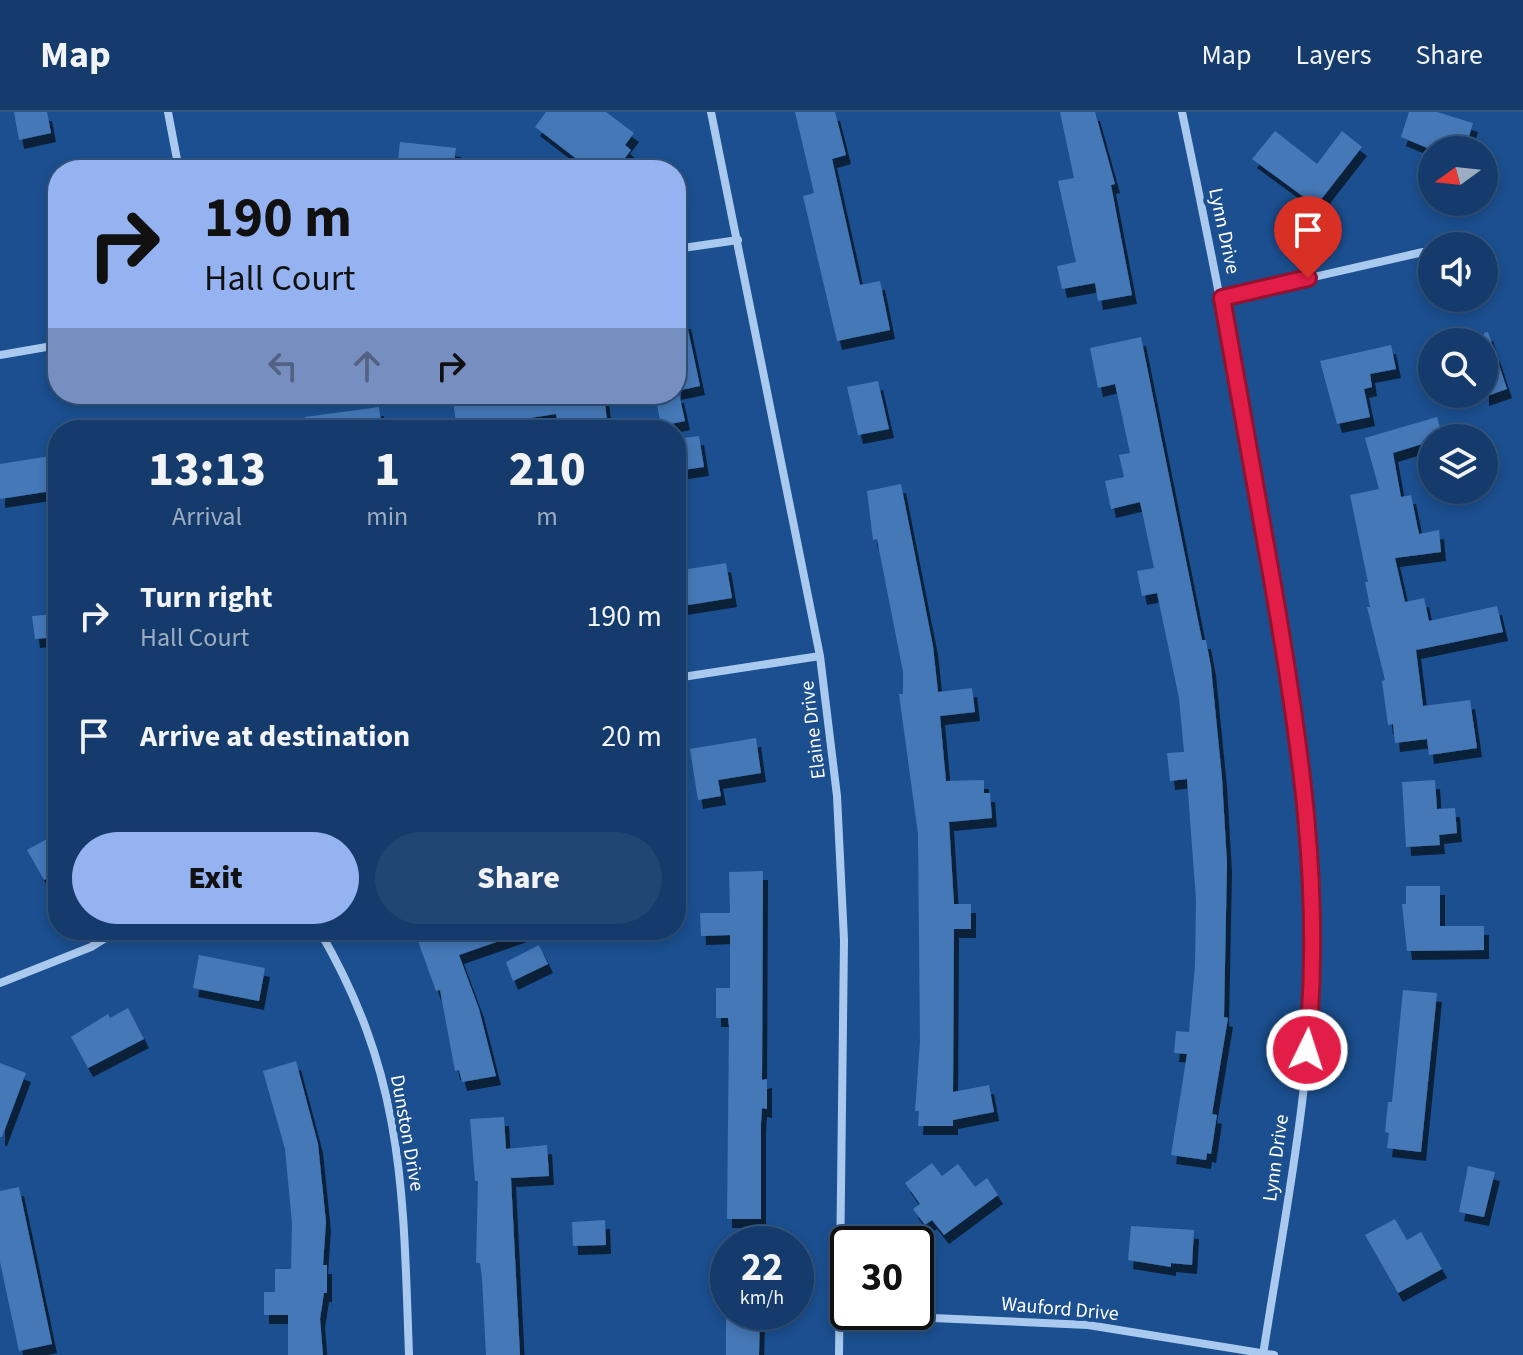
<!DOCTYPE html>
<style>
body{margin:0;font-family:"Source Sans 3",sans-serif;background:#214673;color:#f1f3f6;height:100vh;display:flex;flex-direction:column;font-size:30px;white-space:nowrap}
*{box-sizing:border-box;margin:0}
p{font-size:26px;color:#9dadc1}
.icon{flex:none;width:44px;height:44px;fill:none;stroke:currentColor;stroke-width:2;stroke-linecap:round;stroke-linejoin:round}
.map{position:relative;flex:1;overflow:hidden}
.panel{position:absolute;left:48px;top:308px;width:638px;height:520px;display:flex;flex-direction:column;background:#143b6b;border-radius:32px;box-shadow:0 4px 12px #0003,0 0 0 2px #33557e}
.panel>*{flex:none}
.guide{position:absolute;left:48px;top:48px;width:638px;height:244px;border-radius:32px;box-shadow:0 4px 12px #0003,0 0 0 2px #33557e;background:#95b2f1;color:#111;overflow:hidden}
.needle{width:52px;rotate:255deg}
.controls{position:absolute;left:1418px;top:24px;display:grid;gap:16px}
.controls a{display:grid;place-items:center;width:80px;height:80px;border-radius:50%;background:#143b6b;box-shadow:0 4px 12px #0003,0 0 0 2px #33557e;font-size:40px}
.speed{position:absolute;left:710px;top:1114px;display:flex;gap:16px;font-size:40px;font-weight:700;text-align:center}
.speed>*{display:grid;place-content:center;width:104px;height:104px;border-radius:50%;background:#143b6b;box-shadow:0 4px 12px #0003,0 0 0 2px #33557e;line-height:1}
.speed small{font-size:20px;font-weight:400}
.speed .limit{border:4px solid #111;border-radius:12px;background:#fff;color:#111}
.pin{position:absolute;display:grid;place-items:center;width:68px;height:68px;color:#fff;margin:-82px -34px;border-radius:50% 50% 50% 0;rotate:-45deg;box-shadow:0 0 8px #0007}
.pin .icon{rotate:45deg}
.me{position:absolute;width:88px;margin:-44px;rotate:4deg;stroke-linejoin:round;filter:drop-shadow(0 0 6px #0008)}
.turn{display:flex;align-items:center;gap:28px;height:168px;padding:0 24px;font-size:36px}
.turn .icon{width:104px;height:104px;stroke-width:2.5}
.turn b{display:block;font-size:56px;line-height:68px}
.lanes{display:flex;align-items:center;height:76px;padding:0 24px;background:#0003;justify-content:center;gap:40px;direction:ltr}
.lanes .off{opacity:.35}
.eta{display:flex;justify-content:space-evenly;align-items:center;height:136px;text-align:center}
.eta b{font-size:48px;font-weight:800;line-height:56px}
.action{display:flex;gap:16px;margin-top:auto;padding:16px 24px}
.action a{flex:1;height:92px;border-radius:48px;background:#95b2f1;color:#111;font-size:32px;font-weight:800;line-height:92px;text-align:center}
.action a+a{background:#214673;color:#f1f3f6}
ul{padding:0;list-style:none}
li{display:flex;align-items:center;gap:24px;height:120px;padding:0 24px}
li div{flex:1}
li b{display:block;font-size:30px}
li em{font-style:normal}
header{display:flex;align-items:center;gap:48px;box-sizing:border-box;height:112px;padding:0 40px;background:#143b6b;border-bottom:2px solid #33557e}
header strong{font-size:38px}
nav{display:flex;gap:44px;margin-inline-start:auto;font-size:28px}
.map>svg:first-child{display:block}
.building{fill:#4478b7;filter:url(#shadow)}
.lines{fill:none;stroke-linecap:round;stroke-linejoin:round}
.minor{stroke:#a9c9ee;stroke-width:8}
.route-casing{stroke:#92132f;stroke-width:20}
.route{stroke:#e11d48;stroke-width:14}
.labels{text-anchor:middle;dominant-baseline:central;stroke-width:8;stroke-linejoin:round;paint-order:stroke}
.street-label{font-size:20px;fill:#fff;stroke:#1b4f8f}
</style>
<header>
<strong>Map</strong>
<nav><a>Map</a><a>Layers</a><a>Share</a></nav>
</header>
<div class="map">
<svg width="1523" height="1243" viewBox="0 0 1523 1243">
<defs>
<filter id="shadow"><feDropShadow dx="5" dy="9" stdDeviation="0" flood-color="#0009"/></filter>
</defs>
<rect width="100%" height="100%" fill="#1b4f8f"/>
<path class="building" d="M14,0H47L51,21L19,28Z
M546,0H606L634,21L625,33L631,38L616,58H591L535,15Z
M795,0H835L846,43L832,47L860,173L880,169L890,218L837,229L803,84L814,81Z
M1060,0H1095L1115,72L1111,73L1132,183L1098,189L1095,171L1062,177L1057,154L1076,150L1058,69L1074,66Z
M1409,0H1437L1473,11L1465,38H1432L1401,25Z
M1275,19L1317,52L1342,19L1362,35L1316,94L1252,47Z
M400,30L456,36L453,58H397Z
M686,208L700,274L676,279V209Z
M1488,220L1507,277L1484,285V221Z
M1141,225L1202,528H1206L1211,555L1222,666L1227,751L1224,905L1228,906L1212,1002L1217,1003L1211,1042L1207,1041L1206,1048L1171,1043L1187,942L1174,941L1176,919L1189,920L1195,853L1196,788L1187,667L1170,669L1167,641L1184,640L1179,586L1157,481L1142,484L1137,459L1154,456L1140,390L1111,397L1105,369L1124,365L1119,343L1130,341L1115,272L1098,276L1090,236Z
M1391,233L1396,257L1370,262L1372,275L1364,277L1370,305L1337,312L1320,249Z
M878,269L889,317L858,323L847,275Z
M468,282H604L608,318H586L585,314L559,318L556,302L457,317L453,289L469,287Z
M655,282H679L685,309L661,314Z
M379,295L382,318H306L305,305Z
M1437,305L1443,326H1432V329L1393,341L1401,385L1411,383L1419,422L1439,418L1441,440L1395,446L1405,490L1424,486L1429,509L1497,494L1503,520L1416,538L1423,594L1470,588L1477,636L1429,643L1427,627L1395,631L1393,612L1388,613L1382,569L1385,568L1367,495H1370L1365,470H1368L1350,383L1379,377L1365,326Z
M699,324L704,355L676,359V327Z
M56,343L58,378L0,387V352Z
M901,372L933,534L938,580L972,576L975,600L940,604L946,669L984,668V681H990L992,706L949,710L954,792H971V817H954L953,980L989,973L994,1000L953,1008V1014H918L919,999H915L920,930L918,722L899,582H903V560L877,427L873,428L867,379Z
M726,451L732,486L676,495V459Z
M55,502L57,525L35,527L32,504Z
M756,626L761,661L718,668L721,684L698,688L690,637Z
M1435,668L1437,697L1455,696L1457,721L1439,723L1440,733L1406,735L1402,670Z
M58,721V760L44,768L27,738Z
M763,759L762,968L767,967V997L762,996L761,1011V1107H727L729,915L728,906H716V876H730V823L701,824L700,801H730L729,760Z
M1406,774H1440V814H1484V838L1407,839L1402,792H1406Z
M414,818H522V821L459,843L479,897L496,964L462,970L459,958L455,959L440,878L436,879Z
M539,833L548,852L513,869L506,850Z
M199,843L265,856L259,889L193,876Z
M1403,878L1437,881L1421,1040L1387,1036L1389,1021L1385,1020L1388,990H1392Z
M128,896L144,927L88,956L71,925L108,902L110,906Z
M296,949L318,1032L326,1110L323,1153H327V1181H324L320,1207L323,1243H288V1203H264V1180H275V1157H291L292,1111L285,1037L263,959Z
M0,951L26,961L2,1025H0Z
M504,1005L506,1037L547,1033L549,1064L511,1066L520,1243H486L482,1166L480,1151H476L478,1069H475L470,1007Z
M932,1051L942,1064L958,1052L975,1075L987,1066L998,1083L944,1123L932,1108L925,1113L913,1097L920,1092L905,1071Z
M1468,1054L1495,1060L1484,1105L1459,1100Z
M19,1075L52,1232L19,1239L0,1150V1079Z
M1395,1107L1407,1128L1421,1120L1442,1157L1398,1181L1365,1123Z
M605,1108L606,1133L573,1134L572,1110Z
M1131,1114L1194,1118L1192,1153L1171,1151V1155L1128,1148Z
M726,1200H760L759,1243H726Z"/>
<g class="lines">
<path class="minor" d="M168,0L179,58
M711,0L820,544L837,684L844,828L839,1243
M1182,0C1213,146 1241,293 1267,441C1290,570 1313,697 1313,829C1313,968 1284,1107 1263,1243
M676,137L738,128
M1222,186L1423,140
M0,243L58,233
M676,566L820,544
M319,818C405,965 403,1079 409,1243
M0,871L91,835L118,818
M842,1202L1088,1213L1274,1243"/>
</g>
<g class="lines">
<g class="route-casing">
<path id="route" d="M1307,938C1323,779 1300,630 1273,473C1256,377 1239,282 1222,186L1308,166"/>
</g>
<use href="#route" class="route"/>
</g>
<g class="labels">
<g class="street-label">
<text transform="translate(1224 119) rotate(78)">Lynn Drive</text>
<text transform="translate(813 618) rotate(-97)">Elaine Drive</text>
<text transform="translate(407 1021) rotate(80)">Dunston Drive</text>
<text transform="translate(1276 1046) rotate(-82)">Lynn Drive</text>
<text transform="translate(1060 1197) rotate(5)">Wauford Drive</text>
</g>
</g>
</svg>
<div class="controls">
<a><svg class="needle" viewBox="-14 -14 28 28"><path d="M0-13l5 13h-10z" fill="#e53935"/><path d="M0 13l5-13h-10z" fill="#9dadc1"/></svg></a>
<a><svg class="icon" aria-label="sound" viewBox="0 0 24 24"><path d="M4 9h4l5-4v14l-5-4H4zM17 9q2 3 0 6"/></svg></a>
<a><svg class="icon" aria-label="search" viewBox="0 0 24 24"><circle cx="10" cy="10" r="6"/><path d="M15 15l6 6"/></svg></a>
<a><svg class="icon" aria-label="layers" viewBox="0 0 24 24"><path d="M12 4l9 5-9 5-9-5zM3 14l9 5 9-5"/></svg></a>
</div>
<div class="speed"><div>22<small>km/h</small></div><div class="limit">30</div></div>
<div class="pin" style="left:1308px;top:166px;background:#d93025"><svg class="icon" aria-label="arrive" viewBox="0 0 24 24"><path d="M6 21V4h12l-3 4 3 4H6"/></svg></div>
<svg class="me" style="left:1307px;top:938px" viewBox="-20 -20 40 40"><circle r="17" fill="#e11d48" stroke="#fff" stroke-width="3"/><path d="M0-11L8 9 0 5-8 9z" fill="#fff"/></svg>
<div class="guide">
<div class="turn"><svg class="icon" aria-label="right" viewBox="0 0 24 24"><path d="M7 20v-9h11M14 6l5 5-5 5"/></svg><div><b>190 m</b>Hall Court</div></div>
<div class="lanes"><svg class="icon off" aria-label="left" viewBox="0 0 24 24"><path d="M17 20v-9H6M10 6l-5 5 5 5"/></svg><svg class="icon off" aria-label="ahead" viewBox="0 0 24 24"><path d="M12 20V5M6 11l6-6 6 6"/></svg><svg class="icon" aria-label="right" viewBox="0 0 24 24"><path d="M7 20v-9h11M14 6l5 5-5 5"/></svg></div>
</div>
<section class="panel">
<div class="eta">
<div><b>13:13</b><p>Arrival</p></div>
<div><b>1</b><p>min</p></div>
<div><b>210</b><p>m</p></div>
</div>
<ul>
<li><svg class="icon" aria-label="right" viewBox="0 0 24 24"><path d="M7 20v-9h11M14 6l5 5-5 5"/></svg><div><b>Turn right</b><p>Hall Court</p></div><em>190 m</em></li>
<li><svg class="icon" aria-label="arrive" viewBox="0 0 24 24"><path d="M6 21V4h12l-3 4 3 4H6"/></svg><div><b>Arrive at destination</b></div><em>20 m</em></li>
</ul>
<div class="action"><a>Exit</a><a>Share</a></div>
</section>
</div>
